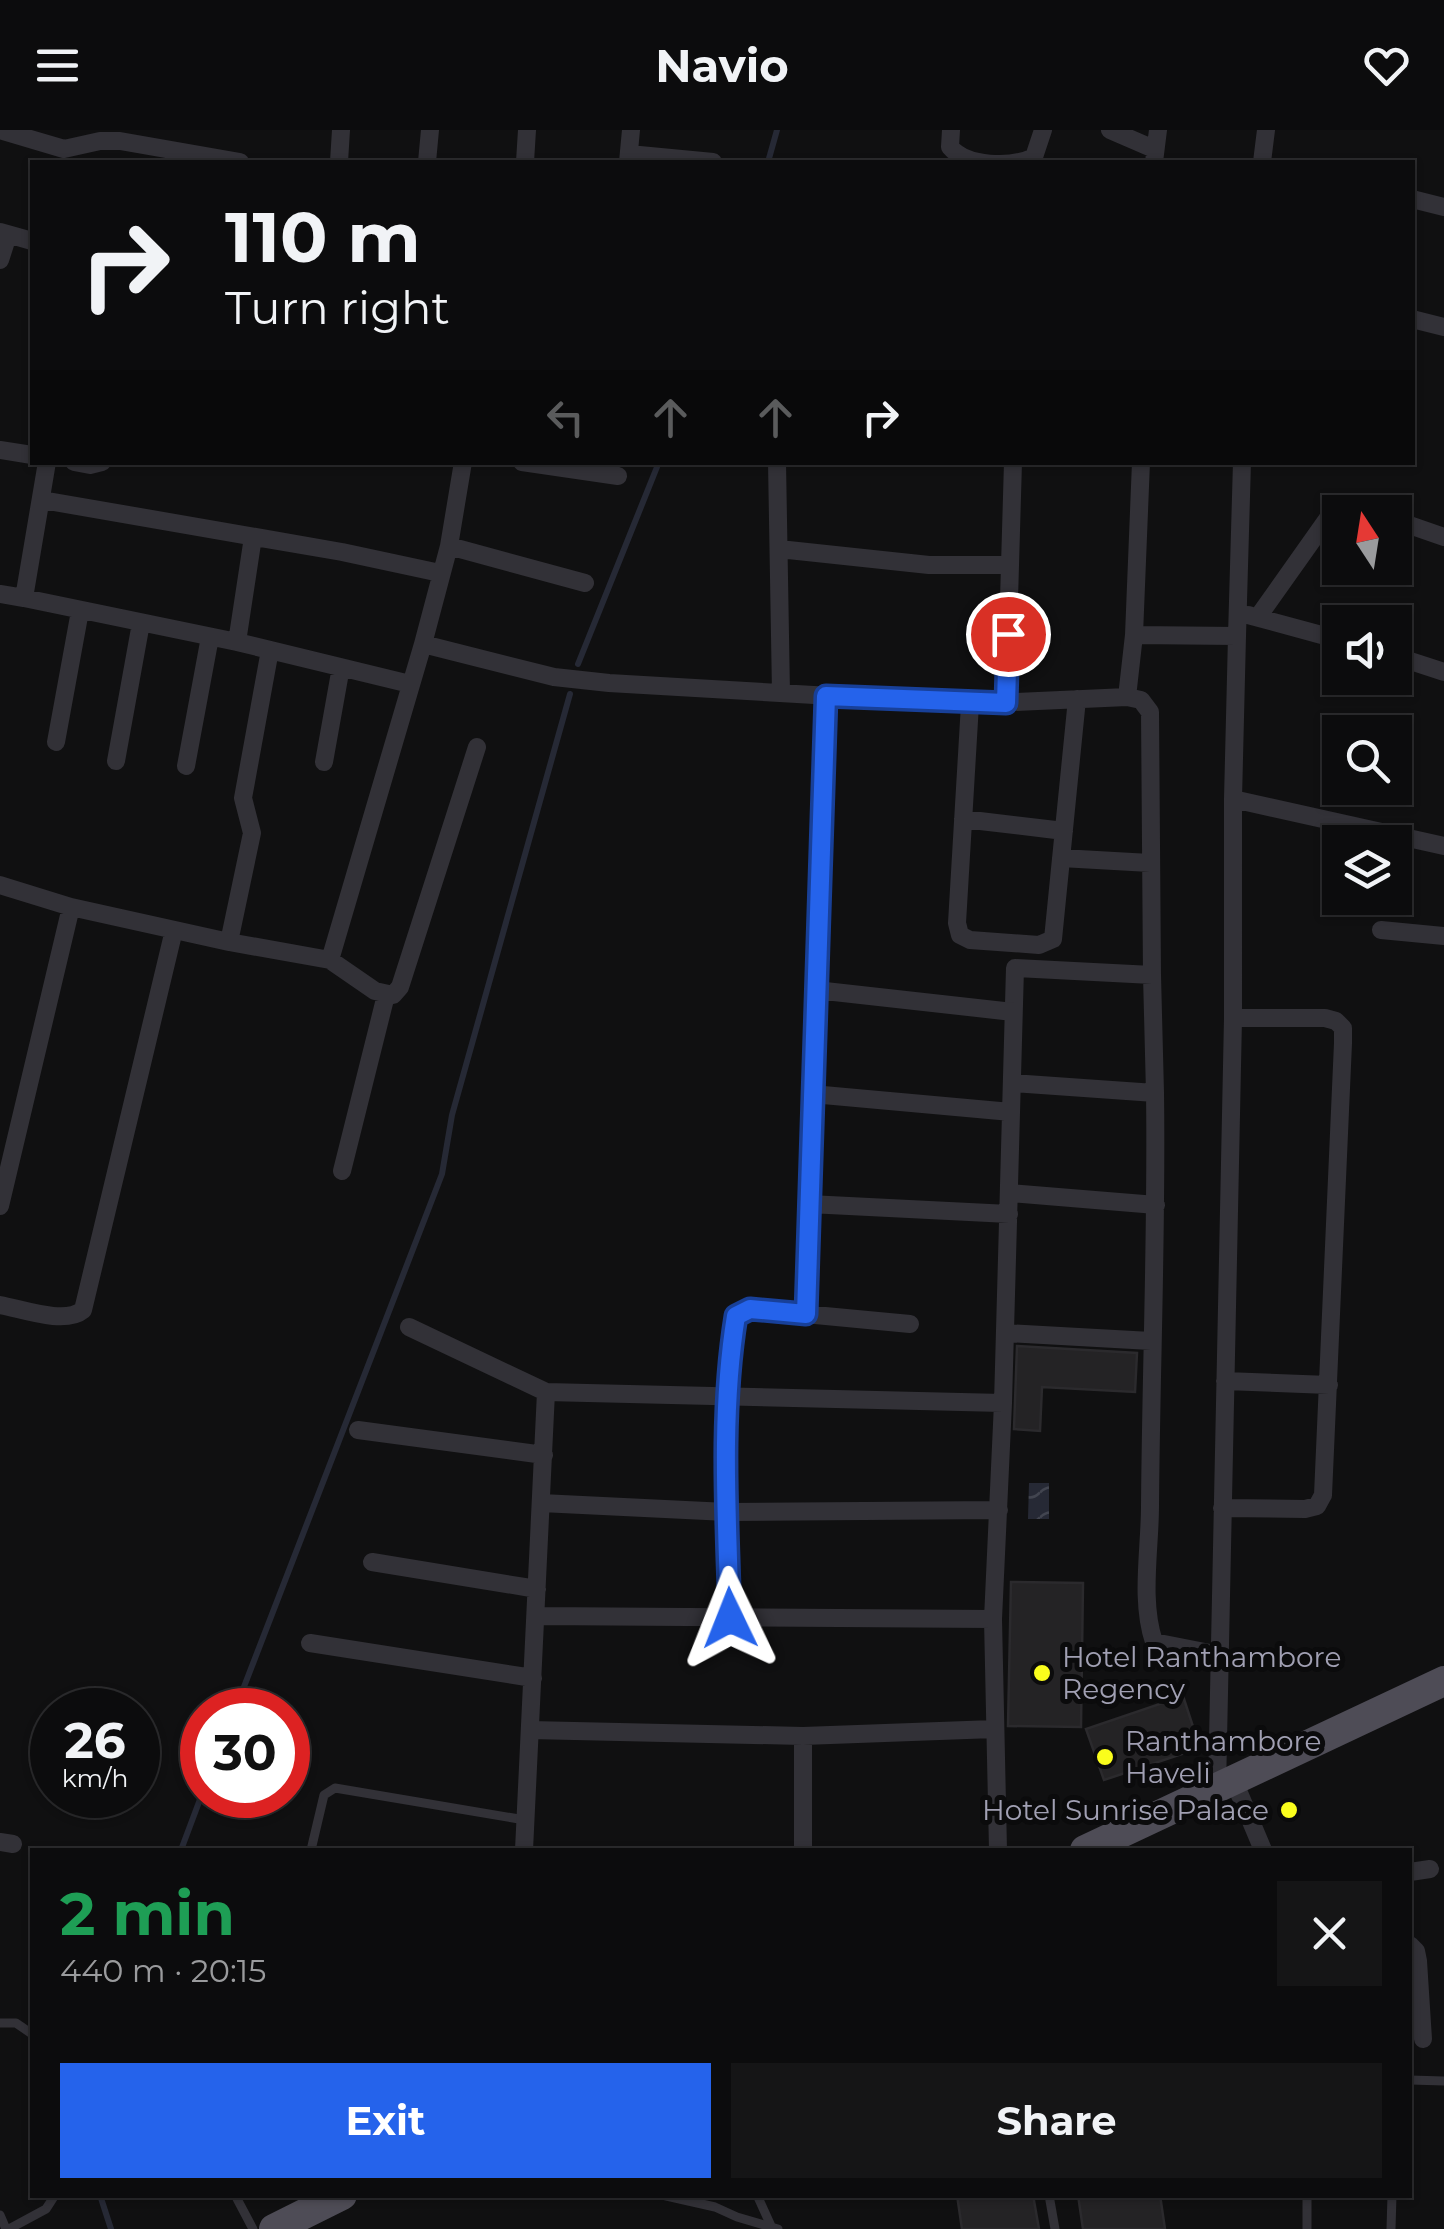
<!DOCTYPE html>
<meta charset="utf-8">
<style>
body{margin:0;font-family:Montserrat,sans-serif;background:#151516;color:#f1f3f6;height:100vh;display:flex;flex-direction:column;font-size:38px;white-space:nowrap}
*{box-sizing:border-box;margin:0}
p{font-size:32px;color:#9a9b9d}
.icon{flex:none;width:55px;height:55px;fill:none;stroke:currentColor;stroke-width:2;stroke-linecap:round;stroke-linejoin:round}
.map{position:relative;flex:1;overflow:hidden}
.panel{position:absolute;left:30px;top:1718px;width:1382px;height:350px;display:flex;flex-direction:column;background:#0c0c0d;border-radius:0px;box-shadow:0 2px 8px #0004,0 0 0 2px #2c2c2e}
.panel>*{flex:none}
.hud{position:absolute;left:30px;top:30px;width:1385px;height:305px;border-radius:0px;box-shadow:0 2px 8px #0004,0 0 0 2px #2c2c2e;background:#0c0c0d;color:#f1f3f6;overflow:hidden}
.needle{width:65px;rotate:348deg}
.controls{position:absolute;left:1322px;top:365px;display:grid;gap:20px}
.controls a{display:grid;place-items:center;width:90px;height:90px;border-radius:0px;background:#0c0c0d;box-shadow:0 2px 8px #0004,0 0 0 2px #2c2c2e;font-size:50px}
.speed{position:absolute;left:30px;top:1558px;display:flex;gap:20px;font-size:50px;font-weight:700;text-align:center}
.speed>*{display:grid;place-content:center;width:130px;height:130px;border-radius:50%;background:#0c0c0d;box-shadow:0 2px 8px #0004,0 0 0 2px #2c2c2e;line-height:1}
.speed small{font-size:25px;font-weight:400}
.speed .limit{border:15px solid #d22;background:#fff;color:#111}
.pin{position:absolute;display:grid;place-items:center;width:85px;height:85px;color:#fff;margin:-42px;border:5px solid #fff;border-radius:50%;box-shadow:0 2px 10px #0007}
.me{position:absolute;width:110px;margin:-55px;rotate:358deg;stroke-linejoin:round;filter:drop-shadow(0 0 8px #0008)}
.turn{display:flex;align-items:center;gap:35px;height:210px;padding:0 30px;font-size:45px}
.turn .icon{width:130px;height:130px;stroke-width:2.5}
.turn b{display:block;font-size:70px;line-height:85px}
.lanes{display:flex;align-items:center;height:95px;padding:0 30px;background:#0003;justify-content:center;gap:50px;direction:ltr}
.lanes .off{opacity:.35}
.round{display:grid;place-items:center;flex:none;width:105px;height:105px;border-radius:0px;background:#151516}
.head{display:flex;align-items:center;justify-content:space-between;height:170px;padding:0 30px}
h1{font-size:60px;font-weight:700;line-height:75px;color:#1e9e55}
.primary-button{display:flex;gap:20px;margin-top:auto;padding:20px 30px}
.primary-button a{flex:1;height:115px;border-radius:0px;background:#2563eb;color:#fff;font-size:40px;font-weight:700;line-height:115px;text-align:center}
.primary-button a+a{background:#151516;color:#f1f3f6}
header{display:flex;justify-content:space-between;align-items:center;height:130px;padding:0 30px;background:#0c0c0d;font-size:45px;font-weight:700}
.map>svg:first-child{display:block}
.water{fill:url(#water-waves)}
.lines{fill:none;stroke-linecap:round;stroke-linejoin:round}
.stream{stroke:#262935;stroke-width:6}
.building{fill:#242325;stroke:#2b2a2d;stroke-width:2.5}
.service{stroke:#323137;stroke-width:9}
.minor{stroke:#323137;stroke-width:18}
.primary{stroke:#4e4c56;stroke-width:30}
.route-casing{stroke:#184099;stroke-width:25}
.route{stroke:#2563eb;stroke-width:18}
.poi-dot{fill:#fafd1c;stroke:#0b0b0c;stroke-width:4}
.labels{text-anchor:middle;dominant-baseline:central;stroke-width:10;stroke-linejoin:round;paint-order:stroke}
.poi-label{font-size:28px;fill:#a1a0b3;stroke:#0b0b0c;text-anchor:start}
</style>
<header><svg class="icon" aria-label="menu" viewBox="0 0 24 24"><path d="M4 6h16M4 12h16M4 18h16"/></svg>Navio<svg class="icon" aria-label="heart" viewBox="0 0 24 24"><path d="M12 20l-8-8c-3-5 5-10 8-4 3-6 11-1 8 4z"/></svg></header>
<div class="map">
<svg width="1444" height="2099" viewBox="0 0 1444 2099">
<defs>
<pattern id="water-waves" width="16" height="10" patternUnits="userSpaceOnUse" patternTransform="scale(2.5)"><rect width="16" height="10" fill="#262935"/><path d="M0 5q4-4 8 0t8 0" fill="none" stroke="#424550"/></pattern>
</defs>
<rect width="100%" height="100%" fill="#101011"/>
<path class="water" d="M1029,1353H1049V1389H1028Z"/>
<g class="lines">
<path class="stream" d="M768,32L777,0
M578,534L659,332
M235,1580L442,1044L452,985L570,564
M181,1720L202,1664
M100,2065L111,2099"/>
</g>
<path class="building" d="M1017,1216L1137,1223L1135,1262L1042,1257L1040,1301L1014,1299Z
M1011,1452L1083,1453L1081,1597L1008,1596Z
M1183,1566L1200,1618L1104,1650L1086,1599Z
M957,2065H1033L1039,2099H962Z
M1078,2065H1160L1165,2099H1083Z"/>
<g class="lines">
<path class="service" d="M311,1720L324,1665L335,1658L525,1690
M0,1893H16L32,1904
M1410,1950L1444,1951
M235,2065L253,2099
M662,2065L715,2077L737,2087L778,2099
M757,2065L772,2098
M1049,2065L1055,2099
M1307,2065V2099
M0,2085L6,2099
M9,2099L46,2079L55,2065
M1391,2099L1392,2065"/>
<path class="minor" d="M0,0L64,19L100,11H120L240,32
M951,0L950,17C967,37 1011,38 1034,27L1043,0
M1110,0L1154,19
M629,24L713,32
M339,32L341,0
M427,32L430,0
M525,32L527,0
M628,32L631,0
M1154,32L1158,0
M1262,32L1266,0
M1412,69L1444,77
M0,102L32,111
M0,130L8,105
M1412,189L1444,197
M0,320L32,325
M47,332L24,468L237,512L410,554
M74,332L90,335L102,332
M522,332L618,346
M777,332L781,563
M42,370L342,422L440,443
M1395,390L1444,407
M449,416L585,453
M779,419L929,435H1010
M0,464L24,468
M1248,485L1340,510
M1258,487L1333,381L1345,378L1375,382
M1134,505L1141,332
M1237,506L1242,332
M237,512L253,407
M423,514L449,416L463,332
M1395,526L1444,542
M1006,573L1013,332
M970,574L957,793L960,805L970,810L1039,815L1053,809L1077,569
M56,612L80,481
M116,631L141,493
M324,632L341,537
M186,636L210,507
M963,689L1064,701
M1061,728L1150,733
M0,755L71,777
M1381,800L1444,806
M229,812L252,703L243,668L270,520
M330,830L375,861L393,865L400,857L477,617
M1152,845L1155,963
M816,860L1013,882
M1012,953L1155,963C1157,1101 1151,1238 1150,1376C1150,1420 1140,1470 1154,1512L1220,1525
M812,964L1011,982
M342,1041L386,865
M1010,1063L1156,1075
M809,1074L1009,1084
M0,1076L71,777L229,812L330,830L423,514L554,547L609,553L970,574L1127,567L1134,505L1237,506L1233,669
M0,1175C22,1179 65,1195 83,1180L174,800
M806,1185L826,566
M409,1197L546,1262
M1006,1203L1151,1211
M1225,1251L1329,1255
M1003,1273L1015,838L1152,845L1150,582L1141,570L1127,567
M358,1300L544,1325
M541,1373L727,1382L999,1380
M1222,1378L1305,1379L1317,1376L1323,1365L1343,913V898L1336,891L1325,888H1233
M372,1432L537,1459
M536,1486L993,1489
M730,1488C727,1388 721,1284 737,1185L751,1179L910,1194
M310,1513L533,1548
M530,1600L803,1606V1720
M803,1606L994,1599
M1234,1651L1263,1720
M1217,1659L1233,888V669L1444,716
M0,1712L13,1714
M524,1720L546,1262L1003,1273L993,1489L998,1720
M1410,1742L1430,1739
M1410,1815L1416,1821L1418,1831L1423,1909"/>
<path class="primary" d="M1085,1720L1444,1551
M274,2099L342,2065"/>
</g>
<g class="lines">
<g class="route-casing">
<path id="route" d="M730,1488C727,1388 720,1284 736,1186L750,1179L806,1184L826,566L1006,573L1008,504"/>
</g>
<use href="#route" class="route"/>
</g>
<g class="poi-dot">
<circle cx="1042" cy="1543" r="10"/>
<circle cx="1105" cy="1627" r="10"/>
<circle cx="1289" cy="1680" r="10"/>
</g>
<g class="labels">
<g class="poi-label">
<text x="1062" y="1527">Hotel Ranthambore<tspan x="1062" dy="32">Regency</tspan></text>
<text x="1125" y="1611">Ranthambore<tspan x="1125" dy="32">Haveli</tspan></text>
<text x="1269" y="1680" text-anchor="end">Hotel Sunrise Palace</text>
</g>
</g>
</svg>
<div class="controls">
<a><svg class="needle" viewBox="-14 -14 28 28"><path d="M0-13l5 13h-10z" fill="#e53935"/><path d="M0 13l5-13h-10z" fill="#9a9b9d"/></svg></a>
<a><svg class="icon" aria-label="sound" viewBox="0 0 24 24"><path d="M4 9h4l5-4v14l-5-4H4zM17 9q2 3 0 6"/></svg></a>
<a><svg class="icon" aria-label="search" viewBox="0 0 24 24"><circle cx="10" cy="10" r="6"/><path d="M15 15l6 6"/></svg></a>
<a><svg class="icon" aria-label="layers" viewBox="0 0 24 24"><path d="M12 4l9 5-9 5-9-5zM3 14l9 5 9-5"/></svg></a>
</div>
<div class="speed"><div>26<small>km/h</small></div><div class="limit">30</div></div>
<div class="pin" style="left:1008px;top:504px;background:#d93025"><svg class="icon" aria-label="arrive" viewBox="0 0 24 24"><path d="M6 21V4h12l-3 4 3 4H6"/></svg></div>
<svg class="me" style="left:730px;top:1488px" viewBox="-20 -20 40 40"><path d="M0-17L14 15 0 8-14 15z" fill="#2563eb" stroke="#fff" stroke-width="4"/></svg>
<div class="hud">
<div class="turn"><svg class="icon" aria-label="right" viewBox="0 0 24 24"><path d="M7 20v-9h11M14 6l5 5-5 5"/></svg><div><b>110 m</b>Turn right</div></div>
<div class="lanes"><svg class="icon off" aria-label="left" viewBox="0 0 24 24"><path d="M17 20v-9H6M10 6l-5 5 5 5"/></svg><svg class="icon off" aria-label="ahead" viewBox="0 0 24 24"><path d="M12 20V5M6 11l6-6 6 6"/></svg><svg class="icon off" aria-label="ahead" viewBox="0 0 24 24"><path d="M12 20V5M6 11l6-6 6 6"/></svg><svg class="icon" aria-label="right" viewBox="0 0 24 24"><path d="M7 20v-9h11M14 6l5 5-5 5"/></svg></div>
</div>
<section class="panel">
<div class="head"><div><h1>2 min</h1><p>440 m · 20:15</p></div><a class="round"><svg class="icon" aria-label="close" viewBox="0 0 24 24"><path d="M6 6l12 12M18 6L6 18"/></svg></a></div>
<div class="primary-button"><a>Exit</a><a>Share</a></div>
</section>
</div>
